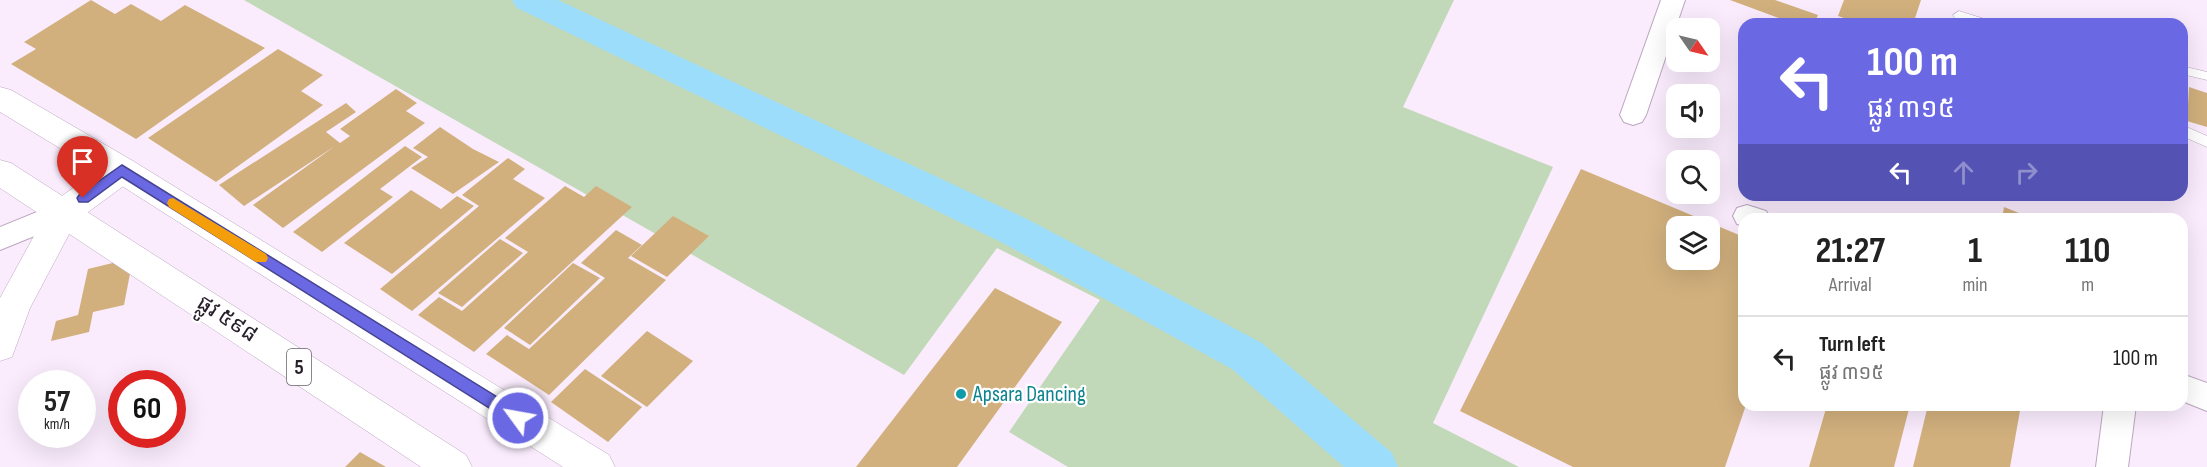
<!DOCTYPE html>
<meta charset="utf-8">
<style>
body{margin:0;font-family:"Sofia Sans Condensed","Noto Sans Khmer",sans-serif;background:#f6f6f6;color:#222;height:100vh;display:flex;flex-direction:column;font-size:22px;white-space:nowrap}
*{box-sizing:border-box;margin:0}
p{font-size:20px;color:#767676}
.icon{flex:none;width:33px;height:33px;fill:none;stroke:currentColor;stroke-width:2;stroke-linecap:round;stroke-linejoin:round}
.map{position:relative;flex:1;overflow:hidden}
.side{position:absolute;left:1738px;top:213px;width:450px;height:198px;display:flex;flex-direction:column;background:#fff;border-radius:18px;box-shadow:0 6px 24px #0002}
.side>*{flex:none}
.hud{position:absolute;left:1738px;top:18px;width:450px;height:183px;border-radius:18px;box-shadow:0 6px 24px #0002;background:#6a68e2;color:#fff;overflow:hidden}
.needle{width:39px;rotate:124deg}
.fabs{position:absolute;left:1666px;top:18px;display:grid;gap:12px}
.fabs a{display:grid;place-items:center;width:54px;height:54px;border-radius:12px;background:#fff;box-shadow:0 6px 24px #0002;font-size:30px}
.speed{position:absolute;left:18px;top:370px;display:flex;gap:12px;font-size:30px;font-weight:700;text-align:center}
.speed>*{display:grid;place-content:center;width:78px;height:78px;border-radius:50%;background:#fff;box-shadow:0 6px 24px #0002;line-height:1}
.speed small{font-size:15px;font-weight:400}
.speed .limit{border:9px solid #d22;background:#fff;color:#111}
.pin{position:absolute;display:grid;place-items:center;width:51px;height:51px;color:#fff;margin:-62px -26px;border-radius:50% 50% 50% 0;rotate:-45deg;box-shadow:0 0 6px #0007}
.pin .icon{rotate:45deg}
.me{position:absolute;width:66px;margin:-33px;rotate:302deg;stroke-linejoin:round;filter:drop-shadow(0 0 4px #0008)}
.turn{display:flex;align-items:center;gap:21px;height:126px;padding:0 30px;font-size:27px}
.turn .icon{width:78px;height:78px;stroke-width:2.5}
.turn b{display:block;font-size:42px;line-height:51px}
.lanes{display:flex;align-items:center;height:57px;padding:0 30px;background:#0003;justify-content:center;gap:30px;direction:ltr}
.lanes .off{opacity:.35}
.eta{display:flex;justify-content:space-evenly;align-items:center;height:102px;text-align:center}
.eta b{font-size:36px;font-weight:700;line-height:42px}
ul{padding:0;list-style:none}
li{display:flex;align-items:center;gap:18px;height:84px;padding:0 30px;border-top:2px solid #e0e0e0}
li div{flex:1}
li b{display:block;font-size:22px}
li em{font-style:normal}
.map>svg:first-child{display:block}
.green{fill:#c1d9b8}
.lines{fill:none;stroke-linecap:round;stroke-linejoin:round}
.canal{fill:#9cddfb;fill-rule:evenodd}
.building{fill:#d1b07d;fill-rule:evenodd}
.lane-casing{stroke:#bca6c1;stroke-width:1}
.street-casing{stroke:#bca6c1;stroke-width:2}
.secondary-casing{stroke:#bca6c1;stroke-width:1}
.primary-casing{stroke:#bca6c1;stroke-width:1}
.lane{fill:#fff;fill-rule:evenodd}
.street{fill:#fff;fill-rule:evenodd}
.secondary{fill:#fff;fill-rule:evenodd}
.primary{fill:#fff;fill-rule:evenodd}
.route{fill:#6a68e2;stroke:#454493;stroke-width:1.5}
.slow{fill:#f59e0b}
.culture-dot{fill:#0f9aa8;stroke:#fff;stroke-width:2}
.labels{text-anchor:middle;dominant-baseline:central;stroke-width:4.5;stroke-linejoin:round;paint-order:stroke}
.shield{fill:#fff;stroke:#686269;stroke-width:1.5}
.shield-label{font-size:21px;font-weight:bold;fill:#271f29}
.street-label{font-size:22px;fill:#271f29;stroke:#fff}
.culture-label{font-size:22px;fill:#0d838f;stroke:#fff;text-anchor:start}
</style>
<div class="map">
<svg width="2207" height="467" viewBox="0 0 2207 467">
<rect width="100%" height="100%" fill="#faecfd"/>
<path class="green" d="M244,0H1454L1403,107L1553,167L1433,423L1519,467H1068L1009,432L1100,300L997,248L904,375Z"/>
<g class="lines">
<path class="canal" d="M512,0H558L1029,220L1262,343L1392,453L1398,467H1344L1232,369L1001,242L517,8Z"/>
</g>
<path class="building" d="M91,0L115,14L131,4L161,21L185,5L265,48L136,139L11,64L36,49L24,42Z
M1730,0H1775L1818,15L1814,24H1795Z
M1844,0H1921L1913,24H1862L1838,16Z
M278,49L323,75L301,91L323,105L216,182L148,138Z
M2189,87L2207,93V127L2187,121Z
M396,89L417,103L406,111L425,123L283,228L253,205L335,146L244,206L219,185L346,103L356,112L326,132L340,143L350,136L340,129Z
M440,127L473,149L499,162L453,194L411,168L428,157L413,148Z
M405,146L422,157L380,189L393,197L322,252L293,232Z
M508,158L525,169L513,179L545,198L412,311L380,289L479,206L462,195Z
M1581,169L1744,237L1746,405L1725,467H1573L1460,411ZM1677,226H1710V260H1677Z
M565,186L584,197L596,186L632,207L474,352L418,315L439,297L462,311L528,252L505,238Z
M411,190L441,209L457,196L474,206L392,274L344,243Z
M2004,207L2034,219H2002Z
M673,216L709,236L667,277L631,256Z
M616,230L642,245L628,258L666,280L549,395L486,354L507,335L529,349L605,278L581,263Z
M500,239L523,253L462,307L438,293Z
M133,258L124,305L93,312L89,332L51,341L56,321L78,315L88,269Z
M573,263L600,278L530,345L504,328Z
M995,288L1062,322L957,467H856Z
M647,331L693,361L647,407L601,376Z
M585,369L642,407L608,442L551,402Z
M1827,405H1910L1894,467H1809Z
M1928,405H2021L2010,467H1913Z
M360,452L386,467H345Z"/>
<g class="lines">
<g class="lane-casing">
<path id="lane" d="M1959,11L1991,21L1993,24H1974L1955,18L1953,15Z
M2182,66L2207,72V80L2182,74Z
M2182,125L2207,136V147L2182,136Z"/>
</g>
<g class="street-casing">
<path id="street" d="M1661,0H1685L1646,115L1642,122L1633,125L1624,122L1620,115Z
M64,201L74,204L78,212L74,220L0,250V227Z
M1747,205L1766,211L1770,219H1744V226L1737,224L1733,216L1737,208Z
M2182,374L2207,383V411L2182,401Z
M2104,405H2136L2128,467H2096Z"/>
</g>
<g class="secondary-casing">
<path id="secondary" d="M122,158L133,161L138,170L133,179L76,221L30,308L12,357L0,361V298L52,203L111,161Z"/>
</g>
<g class="primary-casing">
<path id="primary" d="M0,87L11,90L133,161L609,455L615,467H563L111,179L0,112Z
M0,160L11,163L466,455L472,467H421L0,188Z"/>
</g>
<use href="#lane" class="lane"/>
<use href="#street" class="street"/>
<use href="#secondary" class="secondary"/>
<use href="#primary" class="primary"/>
</g>
<path class="route" d="M122,165L523,413L526,418L523,423L518,425L513,423L122,177L88,202H79L77,198L79,195Z"/>
<path class="slow" d="M173,198L266,254L268,258L266,262H256L169,207L167,203L169,199Z"/>
<circle class="culture-dot" cx="961" cy="394" r="6"/>
<g class="labels">
<rect class="shield" x="287" y="349" width="24" height="36" rx="4.5"/>
<g class="shield-label">
<text x="299" y="367">5</text>
</g>
<g class="street-label">
<text transform="translate(227 319) rotate(33)">ផ្លូវ ៥៩៨</text>
</g>
<g class="culture-label">
<text x="973" y="394">Apsara Dancing</text>
</g>
</g>
</svg>
<div class="fabs">
<a><svg class="needle" viewBox="-14 -14 28 28"><path d="M0-13l5 13h-10z" fill="#e53935"/><path d="M0 13l5-13h-10z" fill="#767676"/></svg></a>
<a><svg class="icon" aria-label="sound" viewBox="0 0 24 24"><path d="M4 9h4l5-4v14l-5-4H4zM17 9q2 3 0 6"/></svg></a>
<a><svg class="icon" aria-label="search" viewBox="0 0 24 24"><circle cx="10" cy="10" r="6"/><path d="M15 15l6 6"/></svg></a>
<a><svg class="icon" aria-label="layers" viewBox="0 0 24 24"><path d="M12 4l9 5-9 5-9-5zM3 14l9 5 9-5"/></svg></a>
</div>
<div class="speed"><div>57<small>km/h</small></div><div class="limit">60</div></div>
<div class="pin" style="left:83px;top:198px;background:#d93025"><svg class="icon" aria-label="arrive" viewBox="0 0 24 24"><path d="M6 21V4h12l-3 4 3 4H6"/></svg></div>
<svg class="me" style="left:518px;top:418px" viewBox="-20 -20 40 40"><circle r="17" fill="#6a68e2" stroke="#fff" stroke-width="3"/><path d="M0-11L8 9 0 5-8 9z" fill="#fff"/></svg>
<div class="hud">
<div class="turn"><svg class="icon" aria-label="left" viewBox="0 0 24 24"><path d="M17 20v-9H6M10 6l-5 5 5 5"/></svg><div><b>100 m</b>ផ្លូវ ៣១៥</div></div>
<div class="lanes"><svg class="icon" aria-label="left" viewBox="0 0 24 24"><path d="M17 20v-9H6M10 6l-5 5 5 5"/></svg><svg class="icon off" aria-label="ahead" viewBox="0 0 24 24"><path d="M12 20V5M6 11l6-6 6 6"/></svg><svg class="icon off" aria-label="right" viewBox="0 0 24 24"><path d="M7 20v-9h11M14 6l5 5-5 5"/></svg></div>
</div>
<section class="side">
<div class="eta">
<div><b>21:27</b><p>Arrival</p></div>
<div><b>1</b><p>min</p></div>
<div><b>110</b><p>m</p></div>
</div>
<ul>
<li><svg class="icon" aria-label="left" viewBox="0 0 24 24"><path d="M17 20v-9H6M10 6l-5 5 5 5"/></svg><div><b>Turn left</b><p>ផ្លូវ ៣១៥</p></div><em>100 m</em></li>
</ul>
</section>
</div>
